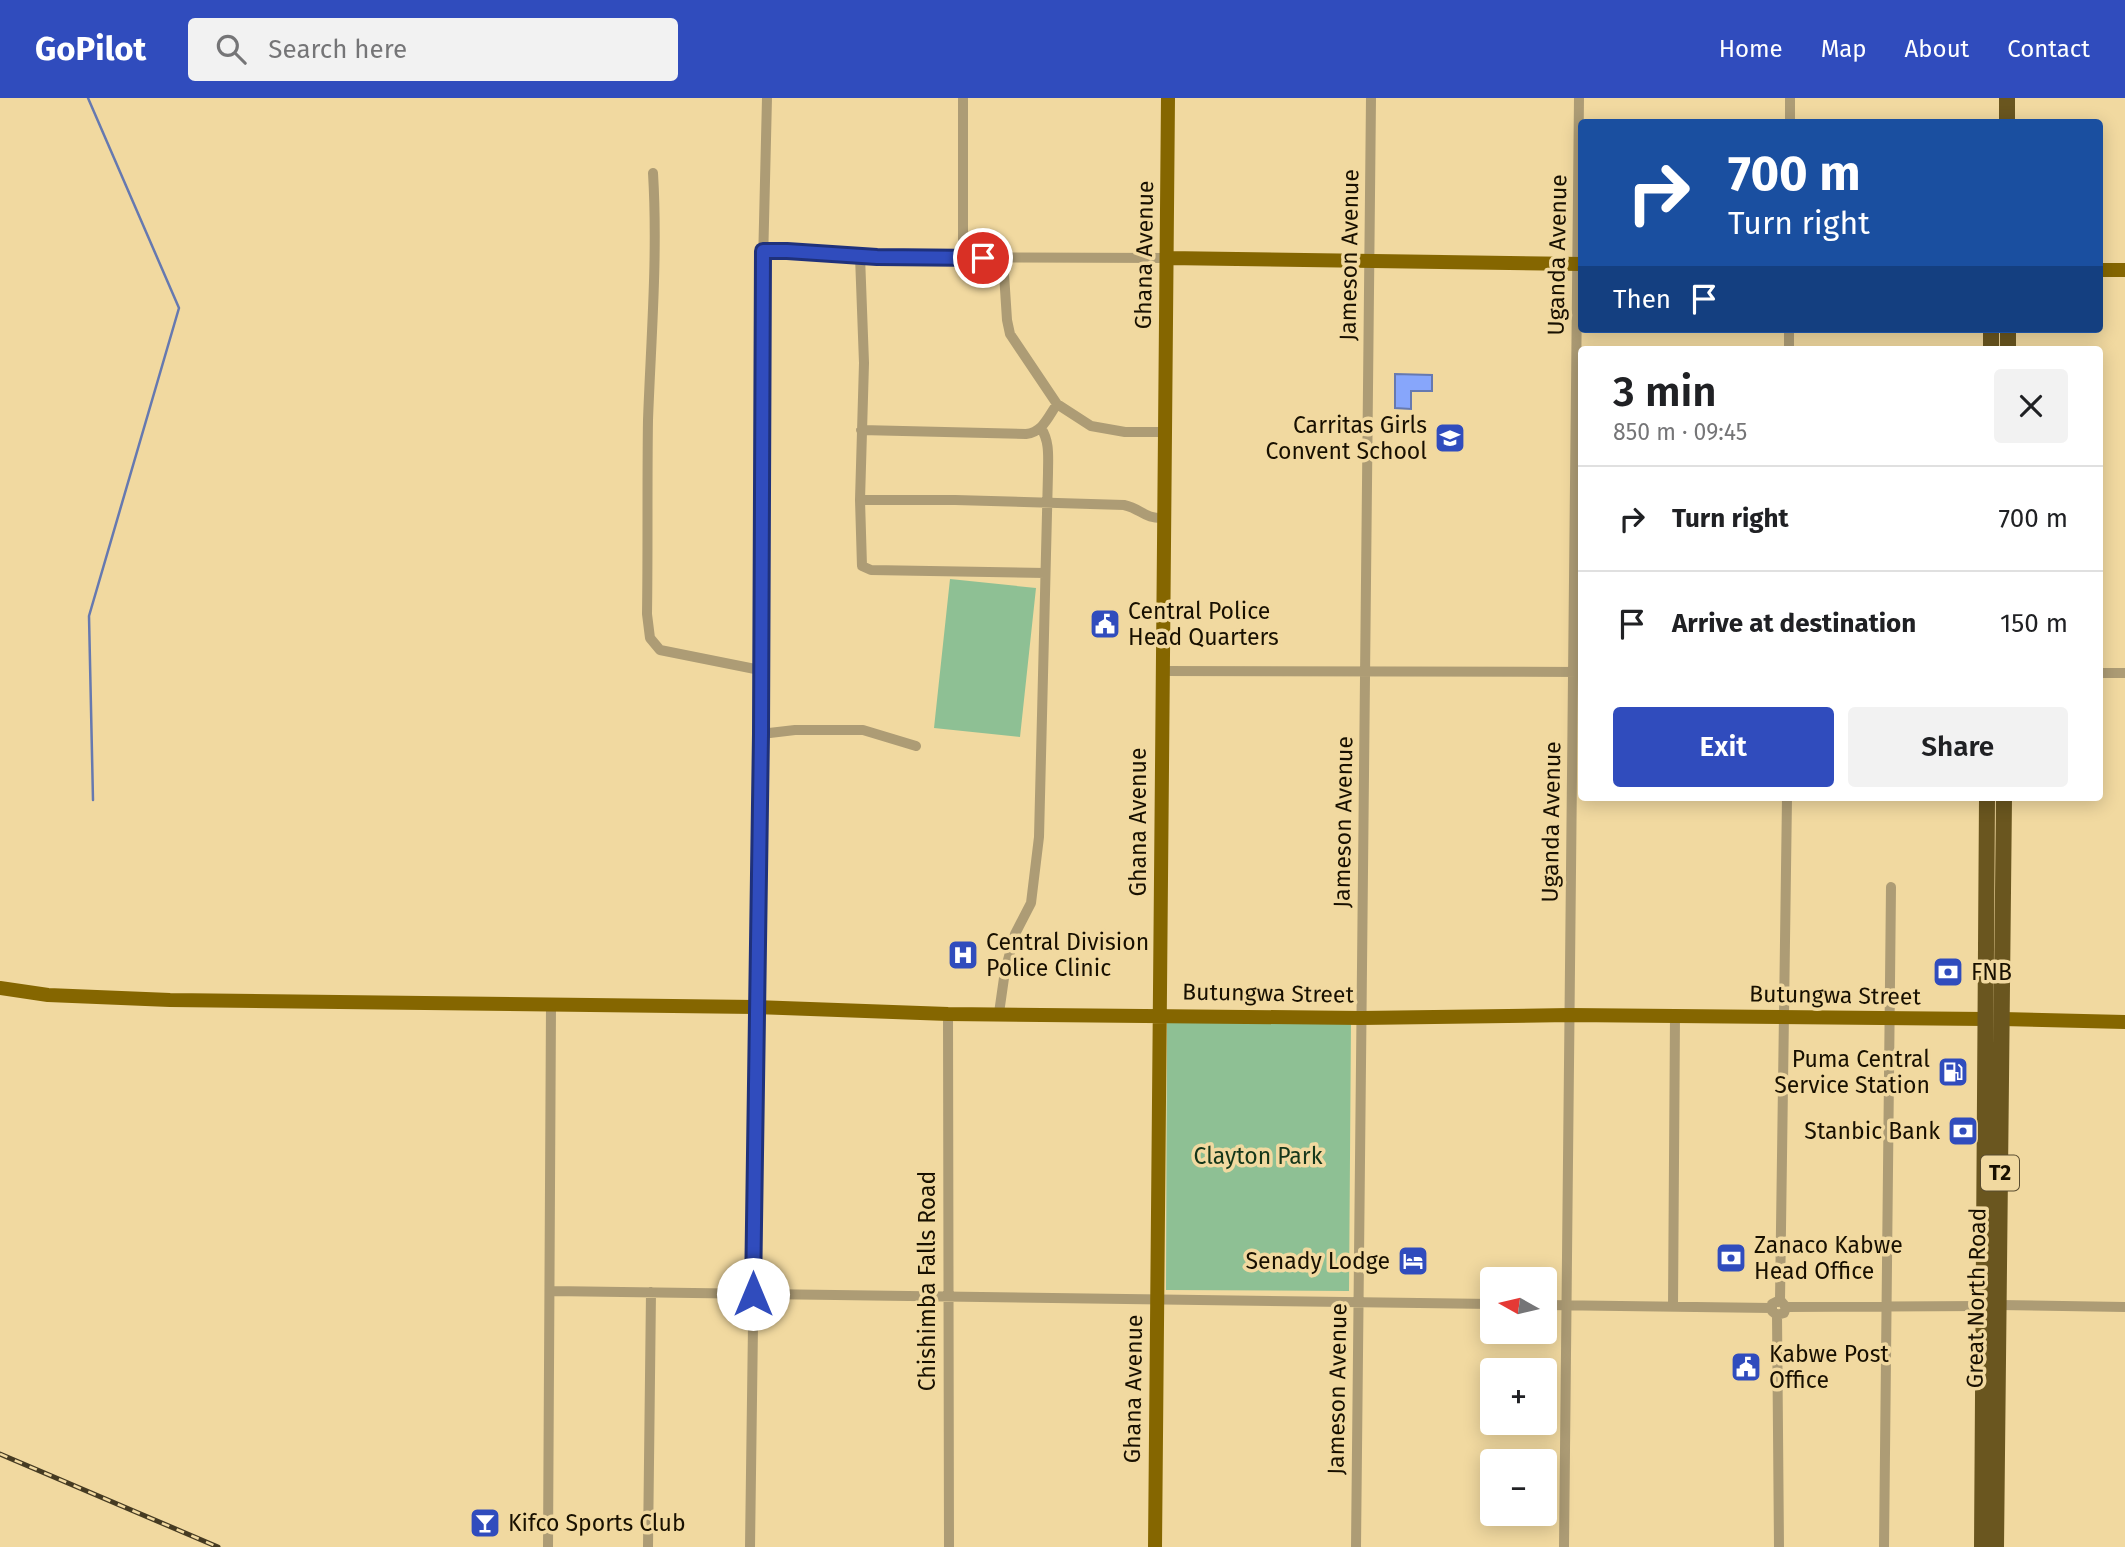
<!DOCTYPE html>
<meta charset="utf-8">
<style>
body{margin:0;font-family:"Fira Sans",sans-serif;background:#f2f2f2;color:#202124;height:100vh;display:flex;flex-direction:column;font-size:26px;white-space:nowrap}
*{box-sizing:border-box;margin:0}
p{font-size:23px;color:#757577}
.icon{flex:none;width:38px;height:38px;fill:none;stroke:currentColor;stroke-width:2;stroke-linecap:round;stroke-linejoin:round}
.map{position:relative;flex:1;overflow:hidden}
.drawer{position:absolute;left:1578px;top:248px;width:525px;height:455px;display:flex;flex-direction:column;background:#fff;border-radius:7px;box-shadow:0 4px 18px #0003}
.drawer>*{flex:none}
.guide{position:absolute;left:1578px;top:21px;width:525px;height:214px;border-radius:7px;box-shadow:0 4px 18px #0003;background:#1a4fa0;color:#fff;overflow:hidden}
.needle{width:46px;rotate:278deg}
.buttons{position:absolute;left:1480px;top:1169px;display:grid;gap:14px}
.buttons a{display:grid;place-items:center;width:77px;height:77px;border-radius:7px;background:#fff;box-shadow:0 4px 18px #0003;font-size:35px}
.pin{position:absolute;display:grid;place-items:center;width:60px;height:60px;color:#fff;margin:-30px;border:4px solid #fff;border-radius:50%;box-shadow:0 2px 7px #0007}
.me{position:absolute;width:77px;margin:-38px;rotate:0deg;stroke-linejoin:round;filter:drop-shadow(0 0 5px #0008)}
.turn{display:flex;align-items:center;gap:24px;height:147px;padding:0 35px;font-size:32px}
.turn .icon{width:91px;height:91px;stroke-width:2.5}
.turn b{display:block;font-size:49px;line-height:60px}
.then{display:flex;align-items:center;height:66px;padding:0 35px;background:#0003;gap:14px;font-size:26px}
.round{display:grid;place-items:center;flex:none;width:74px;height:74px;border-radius:7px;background:#f2f2f2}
.head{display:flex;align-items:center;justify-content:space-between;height:119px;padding:0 35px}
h1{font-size:42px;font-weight:600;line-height:52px}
.action{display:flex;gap:14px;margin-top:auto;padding:14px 35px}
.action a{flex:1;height:80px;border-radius:7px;background:#304cbd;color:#fff;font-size:28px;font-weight:600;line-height:80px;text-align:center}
.action a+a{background:#f2f2f2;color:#202124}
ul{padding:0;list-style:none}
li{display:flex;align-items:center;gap:21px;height:105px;padding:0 35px;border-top:2px solid #e0e0e0}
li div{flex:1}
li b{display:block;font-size:26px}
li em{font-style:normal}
header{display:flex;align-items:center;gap:42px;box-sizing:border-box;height:98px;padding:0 35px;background:#304cbd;color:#fff}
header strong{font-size:33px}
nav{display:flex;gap:38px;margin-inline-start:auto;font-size:24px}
.search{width:490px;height:63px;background:#f2f2f2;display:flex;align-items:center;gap:18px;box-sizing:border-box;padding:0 24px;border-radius:7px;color:#757577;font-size:26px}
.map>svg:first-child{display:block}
.green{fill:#8ec094}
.water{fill:#87a6fb;stroke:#6679b0;stroke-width:2}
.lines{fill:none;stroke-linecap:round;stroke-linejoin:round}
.stream{stroke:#6679b0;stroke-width:2.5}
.minor{stroke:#ad9c75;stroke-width:10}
.major{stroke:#856600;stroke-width:14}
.highway{stroke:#6a561f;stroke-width:16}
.rail-casing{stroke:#463b22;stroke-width:5}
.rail{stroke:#f1d9a0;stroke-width:2.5;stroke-dasharray:8;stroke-linecap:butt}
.route-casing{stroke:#1f317b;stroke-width:18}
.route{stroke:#304cbd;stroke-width:12}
.labels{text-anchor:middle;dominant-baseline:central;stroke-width:7;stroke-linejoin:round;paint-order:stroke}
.shield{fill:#f1d9a0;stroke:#594c30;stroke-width:2}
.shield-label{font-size:21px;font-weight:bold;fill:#181000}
.street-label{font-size:23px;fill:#181000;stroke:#f1d9a0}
.poi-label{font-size:23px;fill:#181000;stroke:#f1d9a0;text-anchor:start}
.park-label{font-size:23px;fill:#14361a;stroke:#f1d9a0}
</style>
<header>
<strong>GoPilot</strong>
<div class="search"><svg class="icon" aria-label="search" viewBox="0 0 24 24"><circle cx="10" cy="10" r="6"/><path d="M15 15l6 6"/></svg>Search here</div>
<nav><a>Home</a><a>Map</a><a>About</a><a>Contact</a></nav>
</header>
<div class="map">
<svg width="2125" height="1449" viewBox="0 0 2125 1449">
<rect width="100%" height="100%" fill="#f1d9a0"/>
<path class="green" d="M950,481L1036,490L1020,639L934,630Z
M1167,923L1351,924L1349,1193L1166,1192Z"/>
<path class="water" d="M1395,276L1432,277V293H1411V311L1395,310Z"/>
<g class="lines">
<path class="stream" d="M88,0L179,210L89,518L93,702"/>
<path class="minor" d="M1790,24V0
M653,75C658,158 651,240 648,322C647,387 648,451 647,516L650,540L660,552L760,572
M763,153H787L877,159L1167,160
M860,158L864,265L860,402L862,468L871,472L1045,475
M963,160V0
M1003,160L1007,222L1010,236L1057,306L1091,328L1125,334H1165
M1789,252V231
M861,332L1026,336C1043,334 1048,319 1057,306
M860,402H955L1124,407C1142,411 1144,421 1164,420
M1162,573L1582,574
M2100,575H2125
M761,636L795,632H863L916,648
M999,915L1005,873L1015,836L1031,805L1039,739L1048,375C1048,359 1050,344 1041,330
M948,916L949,1449
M551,1193L1493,1206
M1780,1202L1772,1206V1213L1777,1217L1784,1215L1786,1209L1780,1202L1787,700
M1545,1207L1771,1210
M1999,1207L2125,1209
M1673,1208L1675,918
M1786,1209L1983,1208
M1777,1217L1779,1449
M548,1449L551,908
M648,1449L651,1194
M750,1449L761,636L763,166L767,0
M1356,1449L1371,0
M1564,1449L1579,0
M1884,1449L1891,789"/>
<path class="major" d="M1167,160L1582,166
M2100,172H2125
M0,890L48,897L170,902L755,909L948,916L1361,920L1570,917L1985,921
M2002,921L2125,924
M1155,1449L1168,0"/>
<path class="highway" d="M2007,24V0
M1991,252V231
M2008,252V231
M1982,1449L1987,700
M1996,1449L2004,700"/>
<g class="rail-casing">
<path id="rail" d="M0,1356L218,1449"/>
</g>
<use href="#rail" class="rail"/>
</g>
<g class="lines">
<g class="route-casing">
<path id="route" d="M753,1196L761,636L763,153H787L877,159L983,160"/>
</g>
<use href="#route" class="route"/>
</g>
<defs>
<g id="school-square" transform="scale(1.575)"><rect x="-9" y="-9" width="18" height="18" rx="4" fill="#304cbd" stroke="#f1d9a0"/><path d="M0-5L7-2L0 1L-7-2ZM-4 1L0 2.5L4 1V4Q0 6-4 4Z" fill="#fff"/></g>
<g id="civic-square" transform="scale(1.575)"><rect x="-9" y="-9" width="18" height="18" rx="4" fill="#304cbd" stroke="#f1d9a0"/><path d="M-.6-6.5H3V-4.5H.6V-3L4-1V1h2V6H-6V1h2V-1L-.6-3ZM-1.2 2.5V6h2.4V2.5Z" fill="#fff"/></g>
<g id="hospital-square" transform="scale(1.575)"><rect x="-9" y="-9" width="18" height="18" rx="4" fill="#304cbd" stroke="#f1d9a0"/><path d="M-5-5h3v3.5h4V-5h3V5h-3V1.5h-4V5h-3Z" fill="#fff"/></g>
<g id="bank-square" transform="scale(1.575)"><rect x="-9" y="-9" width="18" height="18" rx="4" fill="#304cbd" stroke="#f1d9a0"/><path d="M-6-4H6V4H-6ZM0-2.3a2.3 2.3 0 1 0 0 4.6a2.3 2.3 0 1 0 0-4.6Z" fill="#fff"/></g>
<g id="fuel-square" transform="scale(1.575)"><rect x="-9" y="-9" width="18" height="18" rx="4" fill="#304cbd" stroke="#f1d9a0"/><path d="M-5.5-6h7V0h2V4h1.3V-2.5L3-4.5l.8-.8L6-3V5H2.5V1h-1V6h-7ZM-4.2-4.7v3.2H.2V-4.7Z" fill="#fff"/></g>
<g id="hotel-square" transform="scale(1.575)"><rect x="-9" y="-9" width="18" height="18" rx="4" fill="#304cbd" stroke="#f1d9a0"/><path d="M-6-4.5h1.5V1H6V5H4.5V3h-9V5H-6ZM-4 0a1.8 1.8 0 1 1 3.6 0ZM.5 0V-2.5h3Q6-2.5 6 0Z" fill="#fff"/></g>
<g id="bar-square" transform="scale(1.575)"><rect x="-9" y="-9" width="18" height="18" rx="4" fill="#304cbd" stroke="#f1d9a0"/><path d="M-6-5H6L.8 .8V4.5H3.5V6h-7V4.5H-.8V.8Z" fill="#fff"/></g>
</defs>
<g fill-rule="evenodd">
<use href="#school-square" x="1450" y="340"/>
<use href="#civic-square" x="1105" y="526"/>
<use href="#hospital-square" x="963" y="857"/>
<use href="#bank-square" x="1948" y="874"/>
<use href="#fuel-square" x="1953" y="974"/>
<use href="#bank-square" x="1963" y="1033"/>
<use href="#bank-square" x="1731" y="1160"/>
<use href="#hotel-square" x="1413" y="1163"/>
<use href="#civic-square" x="1746" y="1269"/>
<use href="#bar-square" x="485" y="1425"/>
</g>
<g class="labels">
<rect class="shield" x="1981" y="1057.5" width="38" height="35" rx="5"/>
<g class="shield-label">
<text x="2000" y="1075">T2</text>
</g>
<g class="street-label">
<text transform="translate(1144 157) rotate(-89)">Ghana Avenue</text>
<text transform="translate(1349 157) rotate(-89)">Jameson Avenue</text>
<text transform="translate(1557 157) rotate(-89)">Uganda Avenue</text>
<text transform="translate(1138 724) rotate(-90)">Ghana Avenue</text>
<text transform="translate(1343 724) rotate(-89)">Jameson Avenue</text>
<text transform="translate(1551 724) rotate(-89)">Uganda Avenue</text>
<text transform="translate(1268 895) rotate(1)">Butungwa Street</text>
<text transform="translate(1835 897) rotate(1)">Butungwa Street</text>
<text transform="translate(927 1183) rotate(-90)">Chishimba Falls Road</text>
<text transform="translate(1976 1200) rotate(-89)">Great North Road</text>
<text transform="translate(1133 1291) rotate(-89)">Ghana Avenue</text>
<text transform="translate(1337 1291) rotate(-89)">Jameson Avenue</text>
</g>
<g class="poi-label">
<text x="1427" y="327" text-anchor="end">Carritas Girls<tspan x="1427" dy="26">Convent School</tspan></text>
<text x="1128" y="513">Central Police<tspan x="1128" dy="26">Head Quarters</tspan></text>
<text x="986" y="844">Central Division<tspan x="986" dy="26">Police Clinic</tspan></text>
<text x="1971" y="874">FNB</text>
<text x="1930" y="961" text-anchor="end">Puma Central<tspan x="1930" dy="26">Service Station</tspan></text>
<text x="1940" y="1033" text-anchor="end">Stanbic Bank</text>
<text x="1754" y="1147">Zanaco Kabwe<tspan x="1754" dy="26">Head Office</tspan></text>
<text x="1390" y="1163" text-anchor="end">Senady Lodge</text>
<text x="1769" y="1256">Kabwe Post<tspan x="1769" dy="26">Office</tspan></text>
<text x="508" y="1425">Kifco Sports Club</text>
</g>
<g class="park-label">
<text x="1258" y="1058">Clayton Park</text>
</g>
</g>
</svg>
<div class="buttons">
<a><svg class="needle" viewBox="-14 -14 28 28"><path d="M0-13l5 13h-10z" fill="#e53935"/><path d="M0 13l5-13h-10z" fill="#757577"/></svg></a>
<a>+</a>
<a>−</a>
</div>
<div class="pin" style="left:983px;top:160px;background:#d93025"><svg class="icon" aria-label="arrive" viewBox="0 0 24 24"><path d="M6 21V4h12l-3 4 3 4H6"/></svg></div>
<svg class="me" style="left:753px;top:1196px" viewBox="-20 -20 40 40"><circle r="19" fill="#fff"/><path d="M0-13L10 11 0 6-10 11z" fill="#304cbd"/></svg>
<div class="guide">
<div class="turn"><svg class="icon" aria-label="right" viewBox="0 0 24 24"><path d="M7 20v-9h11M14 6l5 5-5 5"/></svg><div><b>700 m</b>Turn right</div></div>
<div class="then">Then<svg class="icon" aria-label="arrive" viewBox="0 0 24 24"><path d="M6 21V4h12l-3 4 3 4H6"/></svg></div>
</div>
<section class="drawer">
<div class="head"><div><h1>3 min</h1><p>850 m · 09:45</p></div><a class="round"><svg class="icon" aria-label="close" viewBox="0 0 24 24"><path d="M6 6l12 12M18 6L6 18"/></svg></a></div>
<ul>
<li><svg class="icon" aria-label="right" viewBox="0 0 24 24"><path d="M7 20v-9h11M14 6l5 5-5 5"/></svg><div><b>Turn right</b></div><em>700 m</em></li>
<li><svg class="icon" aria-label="arrive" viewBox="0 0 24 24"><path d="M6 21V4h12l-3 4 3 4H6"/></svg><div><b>Arrive at destination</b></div><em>150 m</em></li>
</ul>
<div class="action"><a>Exit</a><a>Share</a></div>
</section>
</div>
